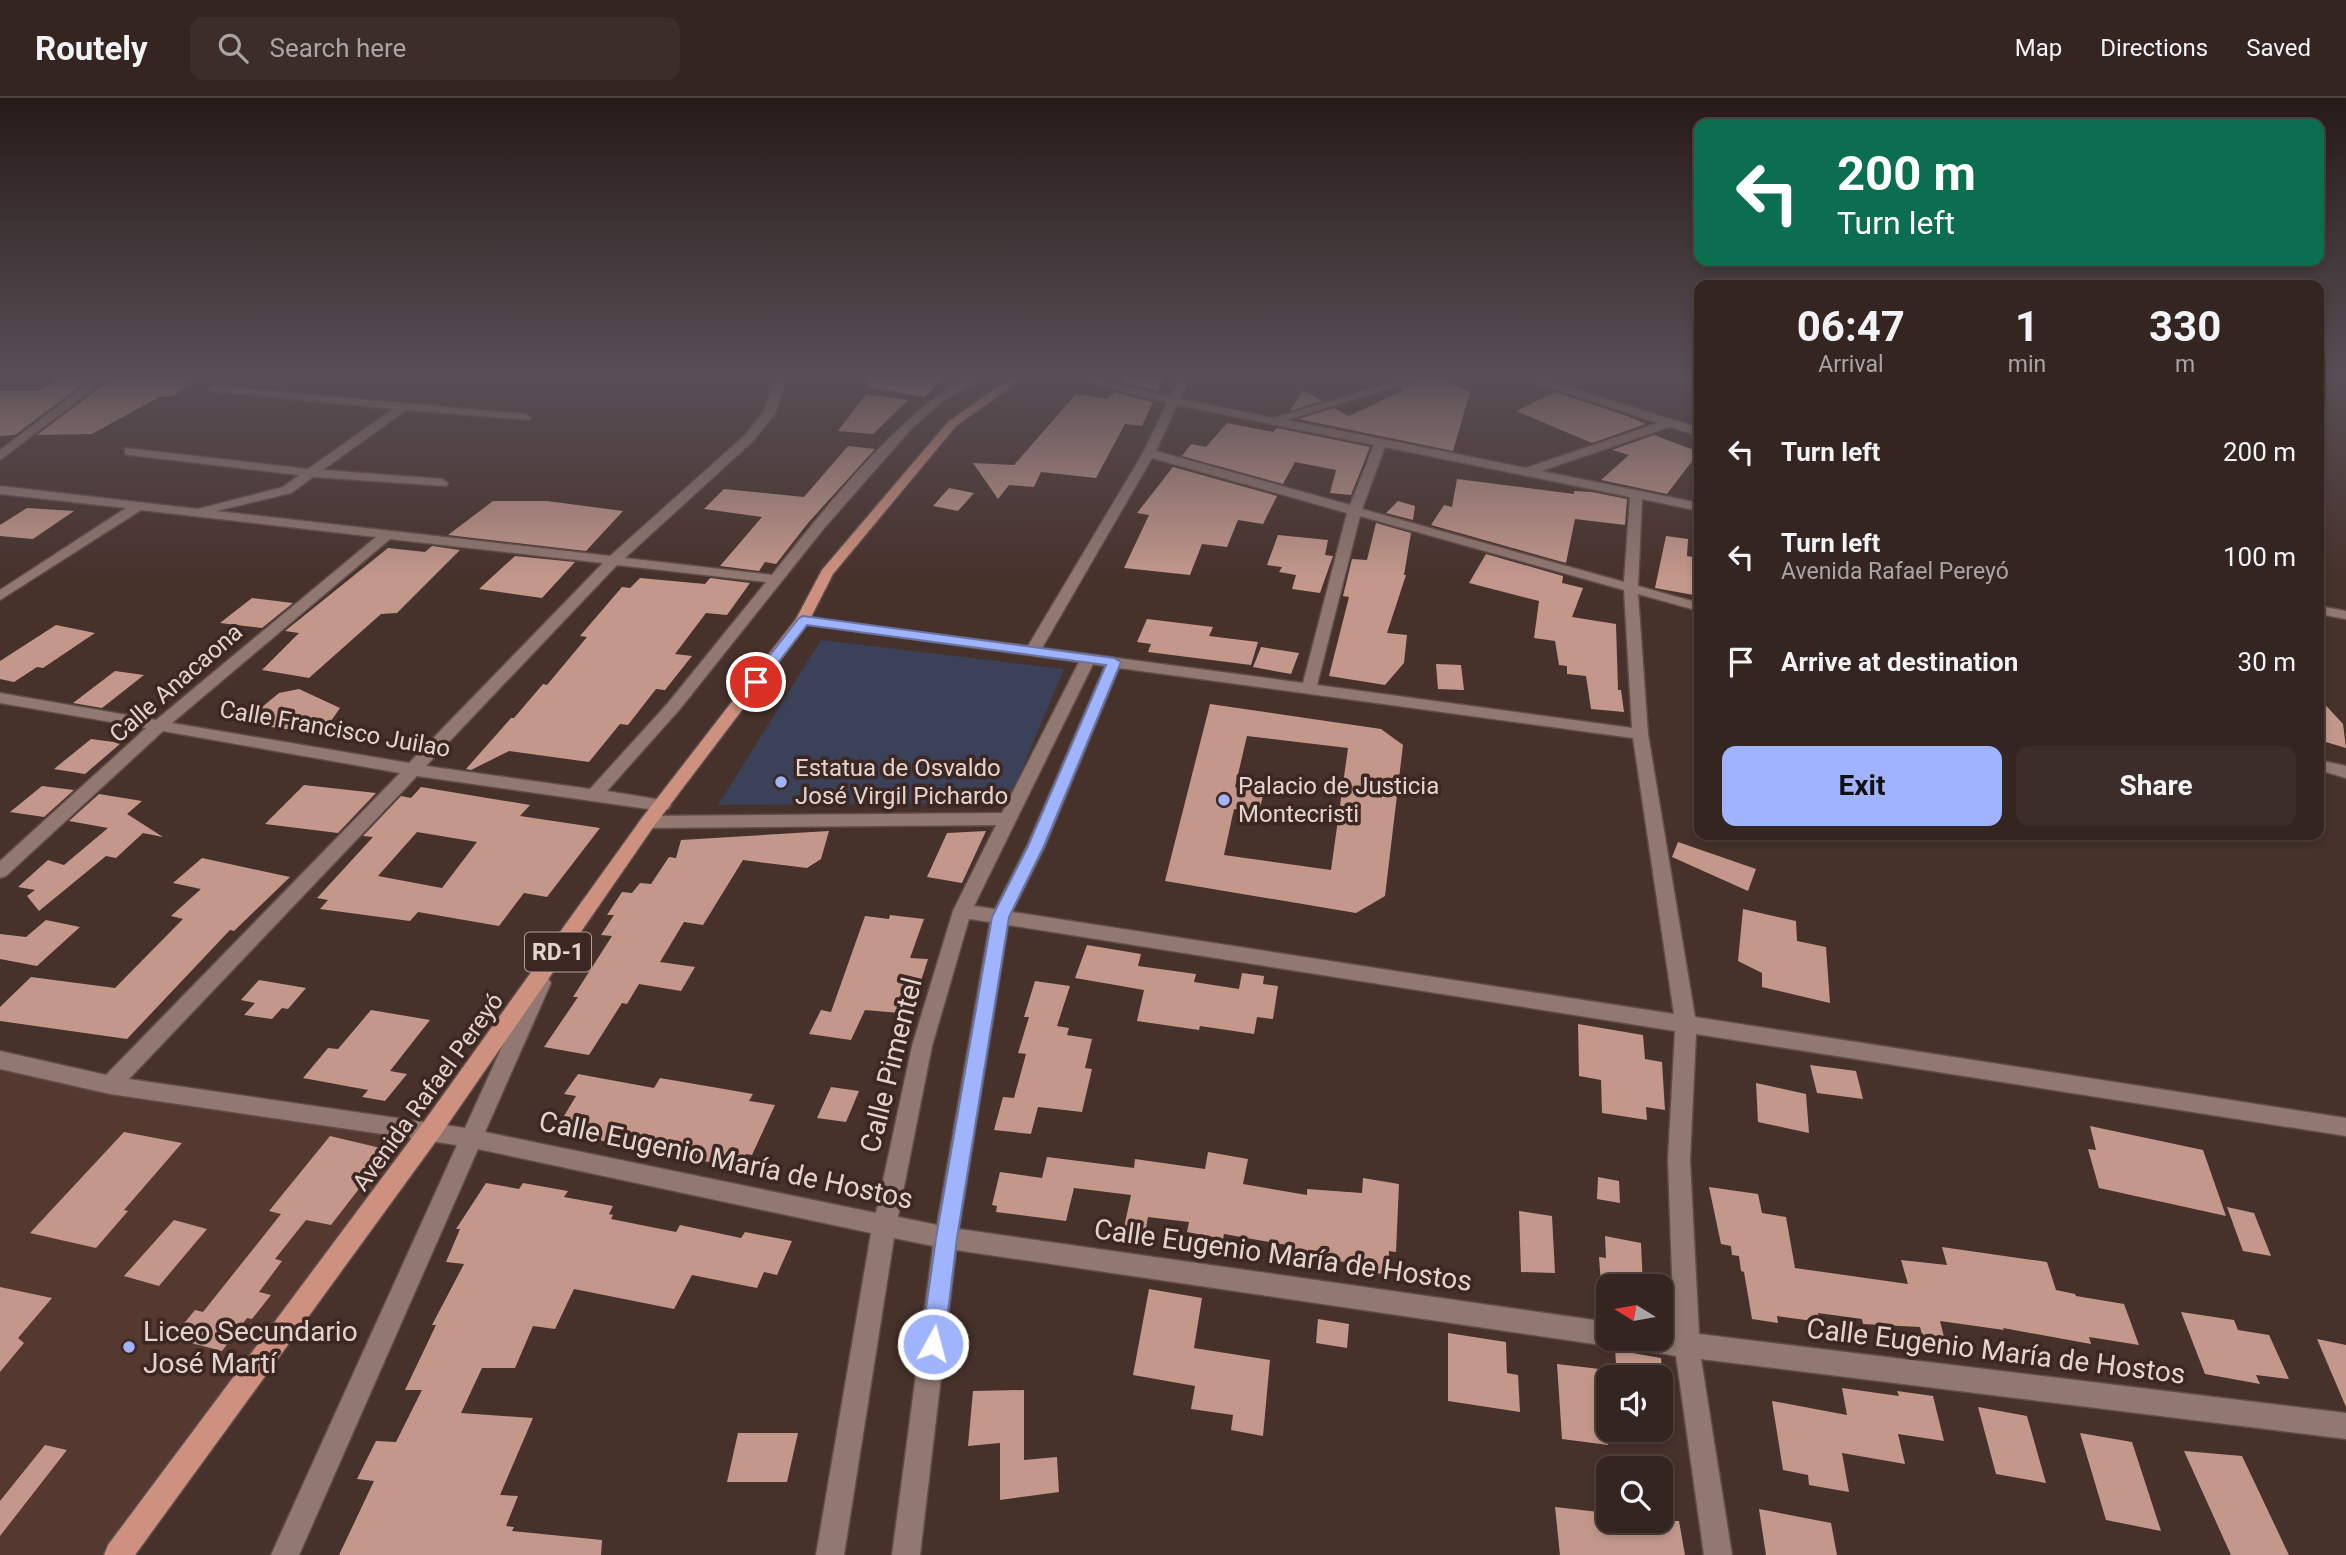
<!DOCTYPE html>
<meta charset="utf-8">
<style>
body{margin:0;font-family:Roboto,sans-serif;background:#3d2d29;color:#f1f3f6;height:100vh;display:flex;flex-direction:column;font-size:26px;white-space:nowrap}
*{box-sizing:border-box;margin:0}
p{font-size:23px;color:#aaa5a5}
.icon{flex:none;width:38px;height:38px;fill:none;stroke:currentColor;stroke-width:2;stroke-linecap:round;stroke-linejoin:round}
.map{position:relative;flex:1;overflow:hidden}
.panel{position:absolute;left:1694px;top:182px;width:630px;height:560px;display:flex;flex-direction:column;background:#352520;border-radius:14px;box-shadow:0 4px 10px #0003,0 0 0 2px #4f423e}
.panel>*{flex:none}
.hud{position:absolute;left:1694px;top:21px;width:630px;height:147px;border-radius:14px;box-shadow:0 4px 10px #0003,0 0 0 2px #4f423e;background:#0b6e4f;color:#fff;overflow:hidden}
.needle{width:46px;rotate:281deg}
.controls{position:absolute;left:1596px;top:1176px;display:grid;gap:14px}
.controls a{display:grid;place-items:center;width:77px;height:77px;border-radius:14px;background:#352520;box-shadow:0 4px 10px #0003,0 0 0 2px #4f423e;font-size:35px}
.pin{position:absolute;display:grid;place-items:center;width:60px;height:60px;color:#fff;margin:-30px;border:4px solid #fff;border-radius:50%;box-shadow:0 2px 7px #0007}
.me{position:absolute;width:77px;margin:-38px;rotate:7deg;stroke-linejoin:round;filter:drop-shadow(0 0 5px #0008)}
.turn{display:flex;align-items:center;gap:24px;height:147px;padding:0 28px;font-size:32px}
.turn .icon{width:91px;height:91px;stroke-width:2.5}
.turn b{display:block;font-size:49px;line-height:60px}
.eta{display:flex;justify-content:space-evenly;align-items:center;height:119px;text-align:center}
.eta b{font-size:42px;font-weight:700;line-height:49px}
.button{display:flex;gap:14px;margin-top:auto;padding:14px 28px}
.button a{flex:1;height:80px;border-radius:14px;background:#a0b3fd;color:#111;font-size:28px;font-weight:700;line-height:80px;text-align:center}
.button a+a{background:#3d2d29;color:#f1f3f6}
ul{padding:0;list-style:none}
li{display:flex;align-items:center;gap:21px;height:105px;padding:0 28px}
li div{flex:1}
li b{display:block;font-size:26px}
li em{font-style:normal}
header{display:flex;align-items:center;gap:42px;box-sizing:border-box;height:98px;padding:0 35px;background:#352520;border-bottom:2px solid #4f423e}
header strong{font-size:33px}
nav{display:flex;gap:38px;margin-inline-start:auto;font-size:24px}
.search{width:490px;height:63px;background:#3d2d29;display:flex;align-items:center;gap:18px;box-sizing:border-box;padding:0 24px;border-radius:14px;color:#aaa5a5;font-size:26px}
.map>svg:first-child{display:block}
.built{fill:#553830}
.green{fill:#3b4158}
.building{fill:#c3988b;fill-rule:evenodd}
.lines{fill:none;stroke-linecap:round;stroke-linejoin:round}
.minor-casing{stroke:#604d49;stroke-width:3}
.major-casing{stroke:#604d49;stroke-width:3}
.minor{fill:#917871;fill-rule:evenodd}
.major{fill:#cf917f;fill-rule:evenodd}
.route{fill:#a0b3fd;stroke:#6874a4;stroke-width:2}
.poi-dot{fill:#a0b3fd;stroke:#3c2722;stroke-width:2.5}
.labels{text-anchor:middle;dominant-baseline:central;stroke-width:7;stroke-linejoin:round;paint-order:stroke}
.shield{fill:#3c2722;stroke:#b1a09c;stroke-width:2}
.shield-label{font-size:23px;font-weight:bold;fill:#e3d4d0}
.street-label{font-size:24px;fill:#e3d4d0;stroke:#3c2722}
.poi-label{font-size:24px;fill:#e3d4d0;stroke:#3c2722;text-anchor:start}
.near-street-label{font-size:28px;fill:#e3d4d0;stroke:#3c2722}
.near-poi-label{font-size:28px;fill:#e3d4d0;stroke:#3c2722;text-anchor:start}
</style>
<header>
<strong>Routely</strong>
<div class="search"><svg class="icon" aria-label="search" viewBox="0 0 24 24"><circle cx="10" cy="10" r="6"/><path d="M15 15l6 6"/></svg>Search here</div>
<nav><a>Map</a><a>Directions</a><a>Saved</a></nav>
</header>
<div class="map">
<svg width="2346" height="1457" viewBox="0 0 2346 1457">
<rect width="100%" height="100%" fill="#47312b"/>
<path class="built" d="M0,972L414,1042L103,1457H0Z"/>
<path class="green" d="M821,542L1064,571L1008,705L718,707Z"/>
<path class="building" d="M124,277H198L174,298L159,299L92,336L37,337L110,282H117Z
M867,277H918L944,280L925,299L866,289Z
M1128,277H1166L1158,293L1121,285Z
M60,279L90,281L15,337L0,338V293H38Z
M1435,279L1470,294L1453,353L1298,321L1334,310L1349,318L1404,292L1399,290Z
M1303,292L1322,303L1290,313Z
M1114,294L1153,304L1142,328L1125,326L1096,380L1041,374L1034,389L1009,387L998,401L973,365L1014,367L1076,296L1108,301Z
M1555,294L1627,318L1646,326L1592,345L1516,313Z
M866,296L908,302L873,336L838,333Z
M1227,325L1273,334L1277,330L1370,349L1351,397L1330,395L1336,372L1295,364L1283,386L1182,358L1191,346L1206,349Z
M1654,337L1699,354L1667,396L1601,382L1629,357L1612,352Z
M848,348L875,351L808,425L776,466L765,464L759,473L720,468L762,419L704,411L724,391L804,399Z
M1173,369L1277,398L1263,426L1238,422L1227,449L1202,446L1190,477L1124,470L1149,417L1137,415Z
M1457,381L1574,396V393L1592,394L1627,401L1625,427L1575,421L1566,465L1431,427L1444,407L1452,409Z
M949,390L974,395L958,413L933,408Z
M493,403H547L623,413L586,453L448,437Z
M1398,403L1415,408L1413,422L1386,415Z
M27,410L74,413L33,441L0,438V427Z
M1376,425L1411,435L1404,477H1406L1387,535L1407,537L1404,565L1385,587L1329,578L1349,499L1343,498L1352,461L1367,462Z
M1278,437L1328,442L1325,457L1333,458L1320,495L1292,491L1296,477L1279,474L1282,469L1267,467Z
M1666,438L1688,441L1687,458L1699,460V498L1655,490Z
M432,448L460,452L397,515L381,516L309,580L262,572L299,535L285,533L388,450L425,454Z
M1486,456L1563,478L1562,485L1583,490L1572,519L1616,526L1618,592H1621L1624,614L1591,611L1586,578L1567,576V568L1559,567L1555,543L1534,540L1539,503L1469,485Z
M515,458L575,464L542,500L479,491Z
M640,480L705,486L710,480L750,485L727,517L706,515L675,556L692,558L665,592L656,591L628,627L620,626L589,664L509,653L471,672L466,671L511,620H514L543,586L547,587L587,539L580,538L622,489L630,490Z
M252,500L293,505L262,530L220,525Z
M1147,521L1213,529L1209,538L1258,544L1251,567L1148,554L1151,546L1137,544Z
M56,527L95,535L43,570L37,569L14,584L0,581V563Z
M1261,549L1299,555L1291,576L1253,569Z
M1436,566L1461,567L1464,592L1438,591Z
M115,573L144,577L102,610L73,605Z
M299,591L340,610L322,636L256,627L262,622L249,620L279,595Z
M2319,600L2343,626L2346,650L2319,642Z
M1210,606L1381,631L1403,647L1385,798L1356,815L1165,783ZM1247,638L1348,650L1331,772L1224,757L1234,711L1259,714L1264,693L1235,689Z
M91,641L121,645L85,676L54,671Z
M304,687L376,695L338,735L265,726Z
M42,688L74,692L44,719L10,714Z
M421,689L530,707L520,718L600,730L547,799L524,795L499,828L418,814L410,823L320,811L328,802L317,800L373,739L363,738L401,698L411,700ZM417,734L477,744L442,790L378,778Z
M99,696L142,703L127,716L163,739L143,735L116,760L106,758L39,813L27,798L35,792L18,789L48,762L64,767L108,730L69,723Z
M829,733L821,761L807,770L743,762L703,827L684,824L660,864L695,869L681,893L639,886L627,906L622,905L589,957L544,949L578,899H573L612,838L601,837L614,817H607L622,794L632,795L640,785L651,786L669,759L676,760L681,742Z
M986,733L962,785L927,779L947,735Z
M1678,744L1756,771L1748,793L1672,759Z
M202,760L290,779L234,833L230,832L127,941L0,923V909L31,879L115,890L183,821L171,818L201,791L173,785Z
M1743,811L1796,823L1797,843L1826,849L1830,905L1762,889V875L1738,863Z
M890,817L924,821L910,860L928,861L918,892L907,891L900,915L865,912L851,942L809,936L821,912L831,914L865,818L889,821Z
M46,822L80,829L37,868L0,861V836L26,839Z
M1087,847L1141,856L1138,868L1196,876L1194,884L1239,891L1242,875L1264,878L1263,886L1278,888L1273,921L1257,919L1254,936L1200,928L1199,932L1137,923L1144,892L1075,880Z
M259,882L306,890L288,911L282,910L272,921L244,917L255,905L241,902Z
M1035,883L1070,888L1057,928L1069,930L1067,937L1092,941L1085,970L1092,971L1082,1014L1038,1009L1031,1036L994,1032L1003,999L1014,1000L1026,956L1018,955L1029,919H1024Z
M371,912L430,922L390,973L407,976L385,1003L362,999L368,992L303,980L328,950L338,951Z
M1578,926L1643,937L1645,961L1662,964L1665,1012L1646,1009L1647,1022L1602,1015L1601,982L1579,978Z
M1810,967L1856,973L1863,1001L1817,995Z
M578,976L654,990L660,980L753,996L749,1003L775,1007L752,1057L746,1056L740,1069L629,1051L631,1049L561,1034L571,1019L564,1018L576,998L564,996Z
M1756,985L1806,996L1809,1035L1758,1024Z
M831,989L859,993L846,1024L817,1020Z
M2090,1028L2203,1052L2226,1118L2099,1090L2088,1051L2096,1052Z
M124,1034L182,1045L124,1112L128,1113L96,1150L30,1135Z
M330,1038L389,1052L331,1127L306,1122L275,1161L282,1163L259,1194L271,1197L252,1221L247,1220L222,1253L172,1240L195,1212L203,1214L281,1116L269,1113Z
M1208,1054L1248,1061L1243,1086L1307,1097V1091L1362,1095L1363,1080L1399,1086L1396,1154L1389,1153L1388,1177L1359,1172L1360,1165L1306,1161L1307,1152L1287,1151V1147L1224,1136L1223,1141L1187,1134L1189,1124L1148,1119L1144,1142L1122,1139L1131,1097L1074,1090L1066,1123L996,1114L997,1108L992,1107L1000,1074L1042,1080L1047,1059L1134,1070L1135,1061L1205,1071Z
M1598,1079L1619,1083L1620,1105L1597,1101Z
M486,1085L519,1091L523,1085L568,1093L564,1099L613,1108L609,1116L613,1117L611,1121L676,1134L680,1127L741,1140L745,1134L792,1143L777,1177L764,1174L757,1190L692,1177L674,1211L574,1191L555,1231L533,1228L515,1270H482L461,1315L533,1320L500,1397L518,1398L506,1428L514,1429L512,1433L602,1442L601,1457H339L374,1383L357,1381L376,1343L396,1344L422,1292H405L436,1227H432L464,1166L446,1164L460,1131H456Z
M1709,1089L1758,1096L1762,1115L1786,1119L1795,1170L1908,1186L1901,1162L1947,1167L1942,1149L2047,1164L2056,1192L2075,1196L2076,1198L2124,1206L2139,1247L2089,1239L2091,1246L2003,1230L2004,1232L1940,1223L1945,1243L1923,1240L1920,1229L1863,1226L1862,1221L1818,1215L1820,1224L1777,1218L1778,1225L1752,1221L1744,1174L1741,1173L1739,1158L1732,1157L1731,1148L1721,1146Z
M2227,1109L2254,1115L2271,1158L2243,1153Z
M1519,1113L1552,1118L1555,1175L1521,1174Z
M174,1122L207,1131L159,1188L124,1178Z
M1605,1138L1641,1145L1643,1188L1601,1186L1599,1159L1606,1160Z
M0,1189L52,1200L18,1240L24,1245L0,1274Z
M1149,1191L1202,1200L1194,1250L1270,1262L1263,1338L1231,1332L1233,1317L1191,1311L1195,1288L1133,1277Z
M2181,1214L2234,1222L2238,1232L2269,1237L2289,1281L2256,1277L2260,1286L2205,1276Z
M1318,1221L1349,1226L1347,1250L1316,1245Z
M1448,1235L1506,1244L1507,1275L1518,1277L1520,1314L1448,1303Z
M2317,1241L2346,1247V1309Z
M1615,1252L1661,1260L1663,1279H1617Z
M1557,1266L1608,1272V1347L1562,1341Z
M1842,1290L1899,1298L1897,1293L1933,1298L1944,1343L1898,1336L1905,1366L1842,1355L1849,1394L1809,1387L1808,1377L1783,1372L1772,1303L1847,1317Z
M1024,1292V1362L1057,1359L1059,1394L1000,1402V1345L968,1348L973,1293Z
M1978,1309L2027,1318L2046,1385L1996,1376Z
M738,1335H798L787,1384H727Z
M2080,1335L2132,1344L2161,1433L2106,1422Z
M45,1347L67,1352L0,1438V1403Z
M2184,1353L2242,1358L2289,1457H2231Z
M1555,1409L1608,1415V1423H1679L1685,1457H1560Z
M1759,1411L1831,1425L1837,1457H1766Z"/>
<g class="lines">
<g class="minor-casing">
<path id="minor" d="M99,277H112L0,362V352Z
M769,277H781L786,283L775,316L752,344L625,460L772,477C810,429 928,275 988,277L944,302L913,329L825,429L680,611L607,693L668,703L671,707L668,711L662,713L417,678L129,981L465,1030L531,885L534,880L541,877L548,880L551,885L485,1034L876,1115L912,948L953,813L996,727L648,730L639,724L648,718L1002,715L1079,564L803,526L798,525L796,522L798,519L1028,548L1143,355L1167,305L1060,277H1078L1170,299L1181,277H1191L1180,301L1274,320L1417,277H1433L1287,322L1526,370L1658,325L1512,277H1529L1699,330V338L1670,329L1541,373L1699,405V413L1642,401L1638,488L1699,505V513L1638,496L1648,636L1695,919L2346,1020V1038L1696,936L1690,1062L1699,1236L2346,1315V1341L1701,1261L1732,1457H1704L1676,1258L1631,1250L1628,1241H1661V1231L1674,1233L1668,1062L1675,933L1008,827L959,1131L1608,1224V1241H1618L1617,1245L1608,1248L956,1152L920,1457H892L933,1148L894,1140L844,1457H816L871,1135L478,1051L299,1457H271L457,1047L110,996L0,971V953L106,977L400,675L163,633L6,778L0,780V763L146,630L0,605V595L156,622L376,439L141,412L0,502V492L126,410L0,396V388L198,411L283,389L299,377L129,357L125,356V350L308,371L393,311L211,293L209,291L215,288L525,316L531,320L529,322L406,312L323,372L442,381L448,385L446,388L313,379L291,395L216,413L610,458L744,338L763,315L774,283ZM1177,307L1374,347L1350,407L1156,353ZM1385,349L1630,399L1624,484L1362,411ZM1152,360L1347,415L1303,585L1042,550ZM1360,418L1624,492L1632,630L1317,587ZM390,441L603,465L409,665L172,625ZM617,467L766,484L668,605L590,691L426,668ZM1093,566L1105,568L1027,748L995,811L974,808ZM1119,570L1633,640L1674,916L1012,814L1045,748ZM969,821L990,824L937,1127L898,1119L932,948Z
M2339,277H2346V280L2341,279Z
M2319,508L2346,513V521L2319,516Z
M2319,662L2346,668V680L2319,672Z"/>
</g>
<g class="major-casing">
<path id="major" d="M1015,277H1028L956,328L833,476L808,525L654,728L439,1039L135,1457H104L108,1447L423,1025L642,720L796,521L822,472L948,324Z"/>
</g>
<use href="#minor" class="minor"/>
<use href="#major" class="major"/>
</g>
<linearGradient id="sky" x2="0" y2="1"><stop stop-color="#271b18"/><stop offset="0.58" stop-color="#584e55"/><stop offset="1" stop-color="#584e55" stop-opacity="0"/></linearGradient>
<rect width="2346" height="481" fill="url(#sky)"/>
<path class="route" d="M803,518L1114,560L1121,564L1044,748L1009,819L957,1140L944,1246L941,1254L933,1257L925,1254L921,1246L936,1140L992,819L1028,748L1106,567L807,527L761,587H751V581L799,520Z"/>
<g class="poi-dot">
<circle cx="781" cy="684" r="7"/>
<circle cx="1224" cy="702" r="7"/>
<circle cx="129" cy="1249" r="7"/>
</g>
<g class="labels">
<rect class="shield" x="525" y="834.5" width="66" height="39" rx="5"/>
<g class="shield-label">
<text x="558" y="854">RD-1</text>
</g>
<g class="street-label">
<text transform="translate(176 585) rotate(-41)">Calle Anacaona</text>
<text transform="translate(335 631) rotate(10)">Calle Francisco Juilao</text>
<text transform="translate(428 994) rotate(-54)">Avenida Rafael Pereyó</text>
</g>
<g class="poi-label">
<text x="795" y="670">Estatua de Osvaldo<tspan x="795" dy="28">José Virgil Pichardo</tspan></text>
<text x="1238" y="688">Palacio de Justicia<tspan x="1238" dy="28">Montecristi</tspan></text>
</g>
<g class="near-street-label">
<text transform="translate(891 967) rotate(-76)">Calle Pimentel</text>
<text transform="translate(726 1062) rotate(12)">Calle Eugenio María de Hostos</text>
<text transform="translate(1283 1157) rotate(8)">Calle Eugenio María de Hostos</text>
<text transform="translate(1996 1253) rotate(7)">Calle Eugenio María de Hostos</text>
</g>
<g class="near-poi-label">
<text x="143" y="1233">Liceo Secundario<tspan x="143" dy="32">José Martí</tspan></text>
</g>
</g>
</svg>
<div class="controls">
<a><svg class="needle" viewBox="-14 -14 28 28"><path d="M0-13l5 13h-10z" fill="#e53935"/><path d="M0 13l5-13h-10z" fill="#aaa5a5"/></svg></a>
<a><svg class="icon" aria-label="sound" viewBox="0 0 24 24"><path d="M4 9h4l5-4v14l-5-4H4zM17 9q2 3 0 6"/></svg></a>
<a><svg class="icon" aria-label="search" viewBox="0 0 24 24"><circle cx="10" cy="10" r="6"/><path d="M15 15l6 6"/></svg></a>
</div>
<div class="pin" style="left:756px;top:584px;background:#d93025"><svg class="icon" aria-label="arrive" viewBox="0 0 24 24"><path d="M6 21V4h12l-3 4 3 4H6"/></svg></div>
<svg class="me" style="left:933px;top:1246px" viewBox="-20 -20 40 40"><circle r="17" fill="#a0b3fd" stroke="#fff" stroke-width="3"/><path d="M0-11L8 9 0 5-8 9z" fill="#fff"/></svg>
<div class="hud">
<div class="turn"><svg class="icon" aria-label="left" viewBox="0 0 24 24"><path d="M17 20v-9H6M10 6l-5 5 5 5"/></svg><div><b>200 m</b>Turn left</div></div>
</div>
<section class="panel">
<div class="eta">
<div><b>06:47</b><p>Arrival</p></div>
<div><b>1</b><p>min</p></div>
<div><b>330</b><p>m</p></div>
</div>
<ul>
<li><svg class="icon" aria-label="left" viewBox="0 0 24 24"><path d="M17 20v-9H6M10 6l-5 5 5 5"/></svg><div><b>Turn left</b></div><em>200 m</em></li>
<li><svg class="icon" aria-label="left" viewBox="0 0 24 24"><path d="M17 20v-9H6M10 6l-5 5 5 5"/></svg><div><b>Turn left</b><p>Avenida Rafael Pereyó</p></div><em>100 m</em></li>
<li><svg class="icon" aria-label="arrive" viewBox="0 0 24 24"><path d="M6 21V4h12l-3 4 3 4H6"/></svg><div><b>Arrive at destination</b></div><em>30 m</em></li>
</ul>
<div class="button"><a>Exit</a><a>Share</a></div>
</section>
</div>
